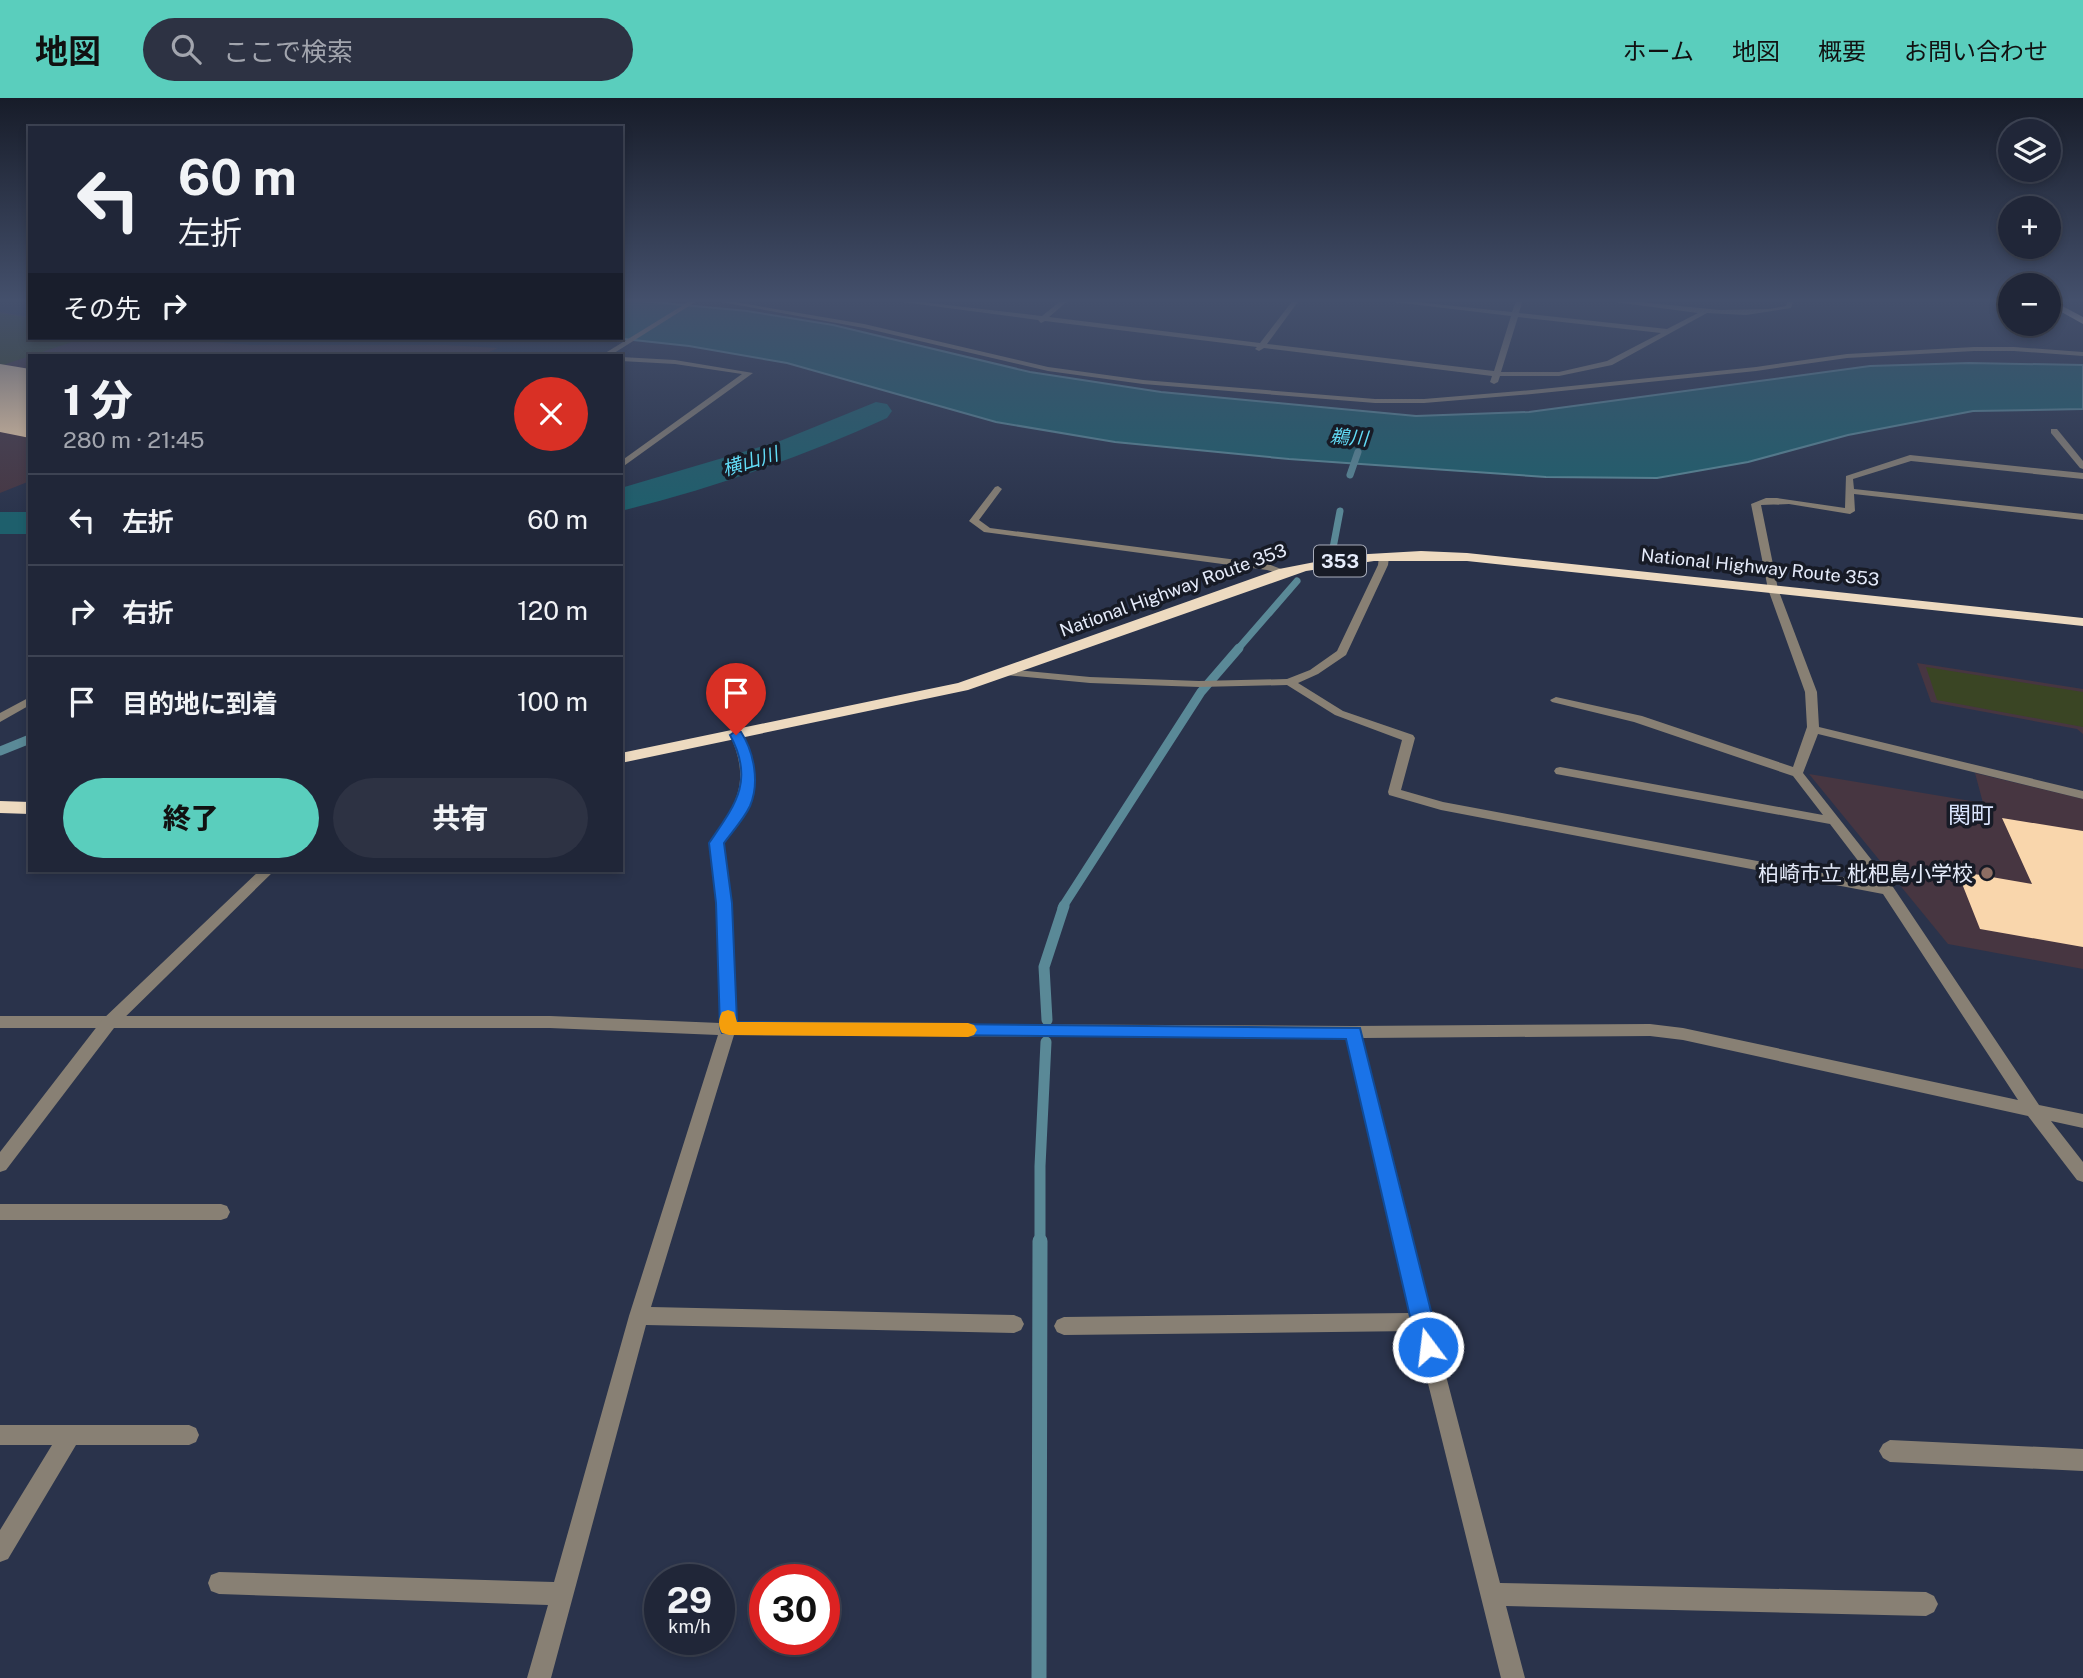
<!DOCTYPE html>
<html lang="ja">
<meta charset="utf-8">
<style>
body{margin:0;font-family:"Public Sans","Noto Sans JP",sans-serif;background:#2d3243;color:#f1f3f6;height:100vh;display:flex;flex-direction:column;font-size:26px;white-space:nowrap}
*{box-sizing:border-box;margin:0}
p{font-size:23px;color:#a2a5ae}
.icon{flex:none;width:38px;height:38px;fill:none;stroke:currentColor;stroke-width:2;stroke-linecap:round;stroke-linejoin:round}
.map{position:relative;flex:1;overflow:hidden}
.panel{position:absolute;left:28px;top:256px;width:595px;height:518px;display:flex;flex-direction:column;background:#202638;border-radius:0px;box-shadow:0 4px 10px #0003,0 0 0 2px #3d4353}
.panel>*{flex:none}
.guide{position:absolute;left:28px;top:28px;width:595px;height:214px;border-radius:0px;box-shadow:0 4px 10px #0003,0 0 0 2px #3d4353;background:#202638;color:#f1f3f6;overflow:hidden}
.tools{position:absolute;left:1998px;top:21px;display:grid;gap:14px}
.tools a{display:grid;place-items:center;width:63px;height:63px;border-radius:50%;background:#202638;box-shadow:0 4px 10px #0003,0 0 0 2px #3d4353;font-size:35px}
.speed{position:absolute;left:644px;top:1466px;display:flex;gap:14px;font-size:35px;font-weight:700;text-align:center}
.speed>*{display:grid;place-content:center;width:91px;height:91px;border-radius:50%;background:#202638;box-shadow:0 4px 10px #0003,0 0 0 2px #3d4353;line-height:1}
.speed small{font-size:18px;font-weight:400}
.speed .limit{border:10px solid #d22;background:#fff;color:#111}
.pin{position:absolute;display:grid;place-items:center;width:60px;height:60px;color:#fff;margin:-72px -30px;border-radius:50% 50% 50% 0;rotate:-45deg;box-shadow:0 0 7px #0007}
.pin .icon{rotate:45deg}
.me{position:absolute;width:77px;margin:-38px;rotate:345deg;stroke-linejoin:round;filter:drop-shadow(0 0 5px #0008)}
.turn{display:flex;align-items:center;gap:24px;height:147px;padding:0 35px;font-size:32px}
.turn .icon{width:91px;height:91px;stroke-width:2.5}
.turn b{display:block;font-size:49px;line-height:60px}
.then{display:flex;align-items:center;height:66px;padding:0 35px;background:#0003;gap:14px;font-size:26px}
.round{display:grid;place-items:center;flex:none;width:74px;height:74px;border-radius:37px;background:#2d3243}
.head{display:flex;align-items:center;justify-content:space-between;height:119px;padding:0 35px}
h1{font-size:42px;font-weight:800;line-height:52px}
.action{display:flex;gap:14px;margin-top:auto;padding:14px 35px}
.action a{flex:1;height:80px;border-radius:42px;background:#5acebd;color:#111;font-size:28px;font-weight:800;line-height:80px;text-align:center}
.action a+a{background:#2d3243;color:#f1f3f6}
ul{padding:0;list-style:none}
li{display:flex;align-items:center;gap:21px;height:91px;padding:0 35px;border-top:2px solid #3d4353}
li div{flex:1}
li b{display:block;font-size:26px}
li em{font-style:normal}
header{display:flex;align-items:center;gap:42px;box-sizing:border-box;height:98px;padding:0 35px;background:#5acebd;color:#111}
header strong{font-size:33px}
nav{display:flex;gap:38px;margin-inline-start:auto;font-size:24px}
.search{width:490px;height:63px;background:#2d3243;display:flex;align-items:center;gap:18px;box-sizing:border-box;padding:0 24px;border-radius:38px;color:#a2a5ae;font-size:26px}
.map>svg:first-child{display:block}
.education{fill:#473641}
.green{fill:#3a4524}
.water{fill:#1e5f6c;stroke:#5a8997;stroke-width:2}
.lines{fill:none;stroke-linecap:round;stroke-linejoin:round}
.stream-far3{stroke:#5a8997;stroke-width:7}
.stream-far2{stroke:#5a8997;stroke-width:9}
.stream-far1{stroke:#5a8997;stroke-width:11}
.stream{stroke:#5a8997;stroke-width:15}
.river{fill:#1e5f6c;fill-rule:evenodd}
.building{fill:#f9d6ac}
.minor{fill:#888074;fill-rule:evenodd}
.tertiary{fill:#888074;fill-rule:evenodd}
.trunk{fill:#eddac0;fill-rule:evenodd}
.route{fill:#1a73e8;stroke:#114b97;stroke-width:2}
.slow{fill:#f59e0b}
.education-dot{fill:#8d6e63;stroke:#171b26;stroke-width:2.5}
.labels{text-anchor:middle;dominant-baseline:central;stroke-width:7;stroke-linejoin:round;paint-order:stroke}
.far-street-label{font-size:18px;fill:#e6ecfb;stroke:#171b26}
.far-water-label{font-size:19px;font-style:italic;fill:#62dcf7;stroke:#171b26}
.shield{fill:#171b26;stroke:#a8adbb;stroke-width:2}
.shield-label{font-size:19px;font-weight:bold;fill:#e6ecfb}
.poi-label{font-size:21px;fill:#e6ecfb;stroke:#171b26;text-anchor:end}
.neighbourhood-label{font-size:23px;fill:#d9e3fc;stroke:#171b26}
</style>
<header>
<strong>地図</strong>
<div class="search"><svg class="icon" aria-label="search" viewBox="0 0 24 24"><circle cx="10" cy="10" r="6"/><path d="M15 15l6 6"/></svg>ここで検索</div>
<nav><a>ホーム</a><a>地図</a><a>概要</a><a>お問い合わせ</a></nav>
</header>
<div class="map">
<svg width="2083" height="1580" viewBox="0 0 2083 1580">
<rect width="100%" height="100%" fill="#2a334b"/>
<path class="education" d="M0,214L30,219V240H160L250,247H446L498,250L482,257H30V383L0,395Z
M1917,565L2083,591V636L2077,631L1931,604Z
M1975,675L2083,701V871L1948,846L1809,676L1983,705Z"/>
<path class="green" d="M0,215L30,220V240H84L0,268Z
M1926,569L2083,594V629L1937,602Z"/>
<path class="water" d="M621,201L747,213L833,227L1030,274L1161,294L1416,318L1529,314L1870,268L1969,265L2083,267V311L1973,313L1848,337L1748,364L1657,380L1546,379L1289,361L1115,344L996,324L787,265L689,248L615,240H621Z"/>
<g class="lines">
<path class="stream-far3" d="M1350,377L1358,354
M1333,450L1340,413
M1237,552L1297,483"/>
<path class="stream-far2" d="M0,653L30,641
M1062,810L1201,594L1239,550"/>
<path class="stream-far1" d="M1047,922L1044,869L1064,808
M1040,1145V1068L1046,944"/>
<path class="stream" d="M1039,1580L1040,1143"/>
<path class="river" d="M876,304L887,306L892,313L887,320C802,359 713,390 621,413V390L780,343Z
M0,414H30V436H0Z"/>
</g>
<path class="building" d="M0,266L30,271V340L0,334Z
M2002,720L2083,733V849L1980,831L1957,773L2032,786Z"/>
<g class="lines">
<path class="minor" d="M705,201H717L864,226L1048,269L1143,282L1375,301H1424L1532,292L1756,269L1847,256L1974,249H2014L2083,254V258L2014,253H1974L1847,260L1756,273L1532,296L1424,305H1375L1143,286L1048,273L864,230Z
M880,201H896L1042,218L1063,201H1070L1049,219L1260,245L1294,201H1300L1267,246L1494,273L1511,218L1369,201H1387L1512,214L1517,201H1523L1519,215L1667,231L1698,215L1592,201H1609L1720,212L1769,211L1786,208L1788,201H1794L1791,210L1746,217L1707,215L1612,267L1559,278H1500L1498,284L1494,286L1490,284L1492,278L1264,250L1259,253L1255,251L1257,249L1045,223L1041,225L1038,222ZM1518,219L1661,235L1607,263L1559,274H1501Z
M621,259L675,262L753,275L621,370V363L742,276L675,266L621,263Z
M2051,331H2057L2083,363V371L2080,370L2051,335Z
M1910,357L2083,375V381L1911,363L1853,381L1854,391L2083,416V422L1854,396L1855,413L1850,416L1789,406L1761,407L1778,491L1817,594L1819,629L2083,693V701L1818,636L1803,675L1893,789L2039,1007L2083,1016V1030L2051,1023L2083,1064V1084L2077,1082L2028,1018L1683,942L1650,938L1362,940L1432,1224L1500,1485L1926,1494L1934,1498L1938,1506L1934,1514L1926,1518L1506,1508L1525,1580H1501L1415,1233L1064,1237L1057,1234L1054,1228L1057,1222L1064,1219L1410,1215L1346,940L734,937L651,1209L1014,1217L1021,1220L1024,1226L1021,1232L1014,1235L646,1227L551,1580H527L548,1507L219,1496L211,1493L208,1485L211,1477L219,1474L554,1484L629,1218L718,937L550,930H0V918H550L720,925L717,805L710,745C737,705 751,684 730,637L732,634L736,633L742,637L750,653L754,681L747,706L724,745L731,805L736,925L1353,928L1650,926L1683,930L2018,1002L1883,796L1441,712L1389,697L1388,694L1402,642L1335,617L1287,587L1199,589L1090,585L1006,577L1000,574L1006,571L1090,579L1199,583L1287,581L1310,572L1337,553L1378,467L1379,459L1384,456L1389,459L1388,467L1346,557L1318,576L1298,585L1343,613L1413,637L1415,640L1401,692L1443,704L1875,785L1830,726L1556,676L1554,673L1556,670L1560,669L1823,717L1793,678L1634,624L1552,604L1550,602L1556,599L1642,618L1793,669L1807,629L1805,594L1768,491L1751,406L1766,400H1777L1845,410L1846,378Z
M998,388L1002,391L979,422L990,430L1268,466L1289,474L1284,477L1267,472L984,434L969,423L995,389Z
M0,1106H221L227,1108L230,1114L227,1120L221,1122H0Z
M0,1327H189L196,1330L199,1337L196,1344L189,1347H76L8,1461L0,1464V1432L52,1347H0Z
M1890,1342L2083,1351V1373L1890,1364L1883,1360L1879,1353L1883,1346Z"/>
<path class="tertiary" d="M693,201H700L611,257H602Z
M30,599V607L0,624V615Z
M260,772H275L114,930L6,1072L0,1074V1054L102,922Z"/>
<path class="trunk" d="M2049,201L2083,219V226L2049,207Z
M1421,453L1467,455L2083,520V528L1467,463H1374L1306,473L968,592L621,665V655L958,585L1279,471L1351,457Z
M0,703L30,704V716L0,715Z"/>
</g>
<linearGradient id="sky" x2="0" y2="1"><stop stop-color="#171c29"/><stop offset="0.48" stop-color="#44506c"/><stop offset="1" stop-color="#44506c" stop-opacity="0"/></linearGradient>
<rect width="2083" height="422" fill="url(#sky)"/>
<path class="route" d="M736,633L741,634C754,654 760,685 750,708C744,721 732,734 724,745L732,805L737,924L1360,930L1440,1249L1436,1257L1428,1260L1420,1257L1417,1249L1346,941L722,935L720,930L716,805L709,745C735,707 755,683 730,637Z"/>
<path class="slow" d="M728,912L734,914L737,924L968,925L974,927L977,932L974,937L968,939L729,937L722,935C718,929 718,921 722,914Z"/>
<circle class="education-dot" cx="1987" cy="775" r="7"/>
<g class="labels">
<g class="far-street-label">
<text transform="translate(1760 469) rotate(6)">National Highway Route 353</text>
<text transform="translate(1173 492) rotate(-20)">National Highway Route 353</text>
</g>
<g class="far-water-label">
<text transform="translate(1349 339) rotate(4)">鵜川</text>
<text transform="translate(750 363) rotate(-17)">横山川</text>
</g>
<rect class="shield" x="1314" y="447.5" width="52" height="31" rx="5"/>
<g class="shield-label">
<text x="1340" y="463">353</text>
</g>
<g class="poi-label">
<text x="1973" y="775">柏崎市立 枇杷島小学校</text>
</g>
<g class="neighbourhood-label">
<text x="1971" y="716">関町</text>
</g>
</g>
</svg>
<div class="tools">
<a><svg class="icon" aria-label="layers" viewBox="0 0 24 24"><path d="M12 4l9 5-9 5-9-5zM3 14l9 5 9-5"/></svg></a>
<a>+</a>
<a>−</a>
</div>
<div class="speed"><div>29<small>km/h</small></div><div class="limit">30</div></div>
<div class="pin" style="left:736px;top:637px;background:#d93025"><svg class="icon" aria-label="arrive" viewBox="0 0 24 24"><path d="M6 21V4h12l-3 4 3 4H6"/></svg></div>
<svg class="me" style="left:1428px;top:1249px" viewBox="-20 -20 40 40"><circle r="17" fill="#1a73e8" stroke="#fff" stroke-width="3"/><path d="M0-11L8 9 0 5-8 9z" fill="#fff"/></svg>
<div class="guide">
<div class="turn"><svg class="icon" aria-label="left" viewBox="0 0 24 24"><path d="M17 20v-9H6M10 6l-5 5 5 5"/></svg><div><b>60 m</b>左折</div></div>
<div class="then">その先<svg class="icon" aria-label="right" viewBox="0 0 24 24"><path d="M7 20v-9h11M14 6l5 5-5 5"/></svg></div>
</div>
<section class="panel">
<div class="head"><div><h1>1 分</h1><p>280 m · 21:45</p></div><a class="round" style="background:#d93025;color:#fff"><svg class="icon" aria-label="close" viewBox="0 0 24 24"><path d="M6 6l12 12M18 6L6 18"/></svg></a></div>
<ul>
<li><svg class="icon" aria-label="left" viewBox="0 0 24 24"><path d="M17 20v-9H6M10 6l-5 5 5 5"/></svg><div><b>左折</b></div><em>60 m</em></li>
<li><svg class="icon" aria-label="right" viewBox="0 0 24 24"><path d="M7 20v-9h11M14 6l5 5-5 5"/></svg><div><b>右折</b></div><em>120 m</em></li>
<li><svg class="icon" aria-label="arrive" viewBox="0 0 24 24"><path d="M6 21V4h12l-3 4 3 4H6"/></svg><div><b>目的地に到着</b></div><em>100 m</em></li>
</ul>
<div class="action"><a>終了</a><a>共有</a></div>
</section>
</div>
